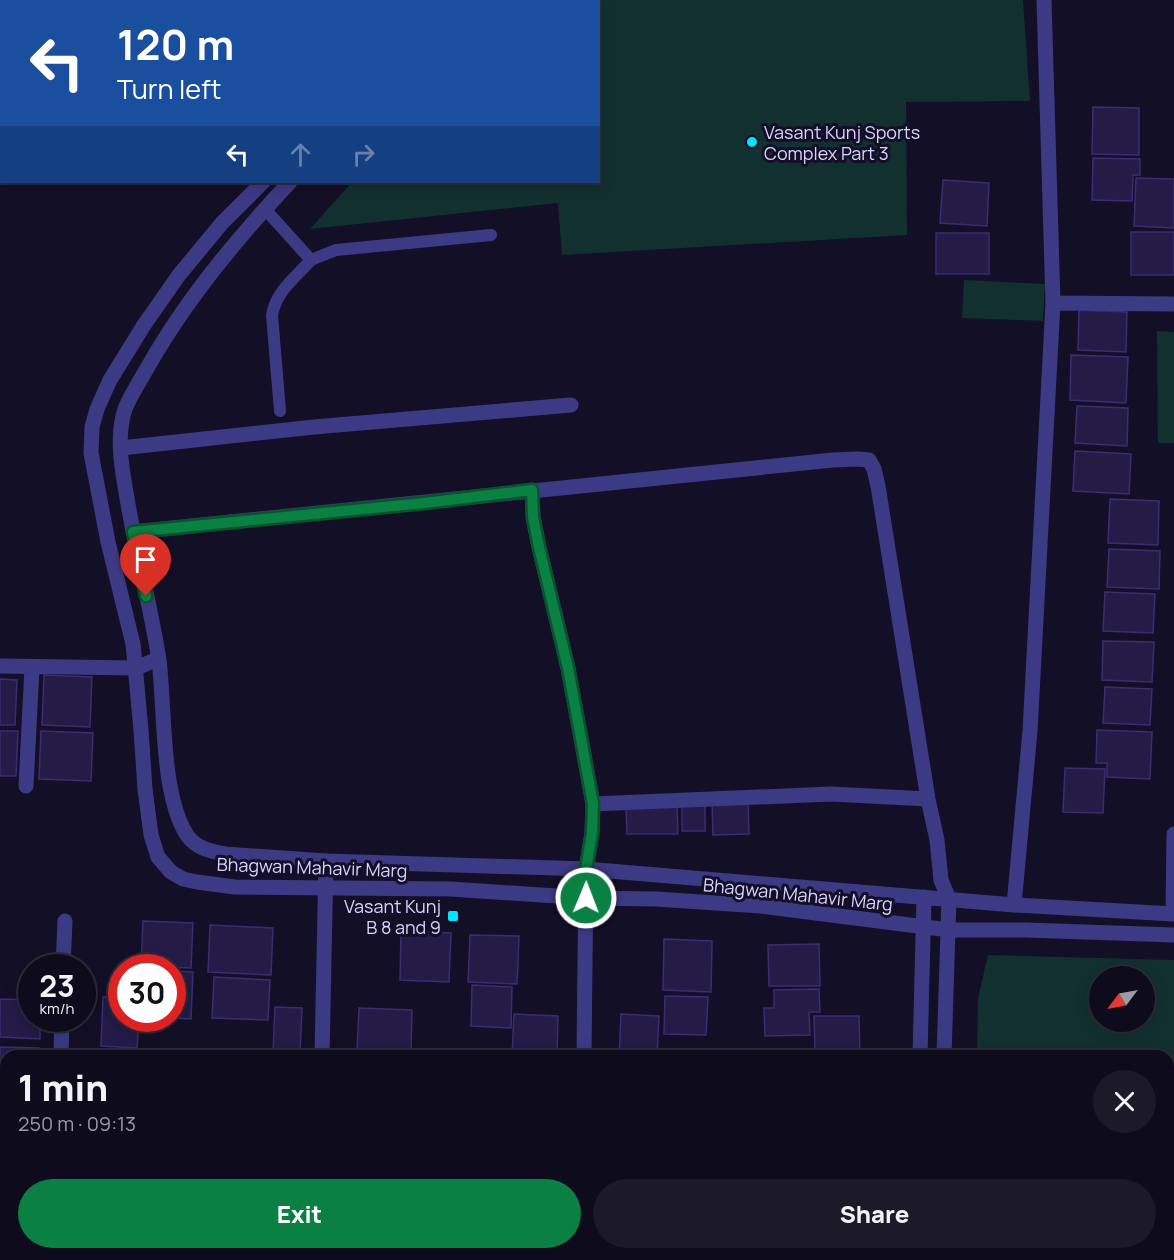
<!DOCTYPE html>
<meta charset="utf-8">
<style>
body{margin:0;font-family:Manrope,sans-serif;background:#1c1929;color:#f1f3f6;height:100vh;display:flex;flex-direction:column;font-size:22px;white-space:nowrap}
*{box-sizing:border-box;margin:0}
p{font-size:20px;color:#9b9ba3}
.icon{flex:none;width:33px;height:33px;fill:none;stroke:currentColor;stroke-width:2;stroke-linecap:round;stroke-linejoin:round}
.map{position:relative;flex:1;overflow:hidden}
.drawer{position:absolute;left:0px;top:1050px;width:1174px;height:210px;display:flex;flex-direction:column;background:#0e0b1c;border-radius:18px 18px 0 0;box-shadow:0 3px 15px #0003,0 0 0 2px #2e2b3b}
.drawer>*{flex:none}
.banner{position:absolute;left:0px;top:0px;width:600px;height:183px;box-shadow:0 3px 15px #0003,0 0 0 2px #2e2b3b;background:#1a4fa0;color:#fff;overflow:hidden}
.needle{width:39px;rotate:238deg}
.fabs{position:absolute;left:1089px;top:966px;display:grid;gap:12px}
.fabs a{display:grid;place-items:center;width:66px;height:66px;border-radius:50%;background:#0e0b1c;box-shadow:0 3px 15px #0003,0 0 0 2px #2e2b3b;font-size:30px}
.speed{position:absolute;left:18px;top:954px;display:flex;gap:12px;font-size:30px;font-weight:700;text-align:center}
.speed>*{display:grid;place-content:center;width:78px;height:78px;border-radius:50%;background:#0e0b1c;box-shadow:0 3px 15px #0003,0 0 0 2px #2e2b3b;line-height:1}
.speed small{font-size:15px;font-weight:400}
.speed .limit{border:9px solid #d22;background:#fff;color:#111}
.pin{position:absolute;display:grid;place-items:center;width:51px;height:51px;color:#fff;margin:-62px -26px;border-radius:50% 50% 50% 0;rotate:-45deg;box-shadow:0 0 6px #0007}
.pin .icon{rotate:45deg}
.me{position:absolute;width:66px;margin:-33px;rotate:1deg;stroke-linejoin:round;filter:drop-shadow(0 0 4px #0008)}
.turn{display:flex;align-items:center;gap:21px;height:126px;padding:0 18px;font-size:27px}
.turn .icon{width:78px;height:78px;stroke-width:2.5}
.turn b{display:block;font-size:42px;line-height:51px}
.lanes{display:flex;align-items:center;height:57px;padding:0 18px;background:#0003;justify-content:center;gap:30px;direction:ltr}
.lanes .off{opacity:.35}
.round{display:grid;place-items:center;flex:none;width:63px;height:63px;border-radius:32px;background:#1c1929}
.summary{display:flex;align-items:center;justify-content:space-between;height:102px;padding:0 18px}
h1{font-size:36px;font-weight:800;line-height:45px}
.primary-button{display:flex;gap:12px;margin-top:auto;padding:12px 18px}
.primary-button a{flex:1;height:69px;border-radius:36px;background:#0b8043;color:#fff;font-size:24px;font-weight:800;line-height:69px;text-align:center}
.primary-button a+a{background:#1c1929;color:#f1f3f6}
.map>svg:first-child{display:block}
.green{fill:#12302f;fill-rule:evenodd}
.building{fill:#241b47;stroke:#3b2d73;stroke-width:1.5}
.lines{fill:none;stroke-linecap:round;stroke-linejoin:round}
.service{stroke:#3d3a85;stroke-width:12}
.minor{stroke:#3d3a85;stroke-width:15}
.tertiary{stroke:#3d3a85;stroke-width:15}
.route-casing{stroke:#07532c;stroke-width:15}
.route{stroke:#0b8043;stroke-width:10}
.poi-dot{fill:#00e5ff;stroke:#130f26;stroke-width:2}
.labels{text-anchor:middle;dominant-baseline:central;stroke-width:6;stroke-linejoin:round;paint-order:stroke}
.poi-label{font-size:18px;fill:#d9d4ff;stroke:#130f26;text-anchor:start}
.street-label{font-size:18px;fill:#d9d4ff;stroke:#130f26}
</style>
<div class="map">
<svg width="1174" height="1260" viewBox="0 0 1174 1260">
<rect width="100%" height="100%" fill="#130f26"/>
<path class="green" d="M365,0H1023L1030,101L906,102L907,235L562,255L558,203L310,229L352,182H598V2Z
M964,280L1045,284L1043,321L962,318Z
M1157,331L1174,332V443H1158Z
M988,955L1174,960V1260H970V1254H1168V1056H977L978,998ZM1144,976V1022H1100V976Z"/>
<path class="building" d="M1093,107L1139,108V155L1092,154Z
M1093,158L1140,159V175H1133L1132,201L1092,200Z
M1136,178L1174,179V228L1134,226Z
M943,180L989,183L987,226L940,223Z
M1131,232H1174V275H1131Z
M936,233H989V274H936Z
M1079,310L1127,312L1126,352L1078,350Z
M1071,355L1128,357L1126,403L1070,400Z
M1077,406L1128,408L1127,446L1075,443Z
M1075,451L1131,454L1129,494L1073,491Z
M1110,499L1159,501L1158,545L1108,543Z
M1109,549L1160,551L1159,589L1107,587Z
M1105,592L1155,594L1153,633L1103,631Z
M1103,641L1154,642L1152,682L1102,680Z
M44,675L92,677L90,727L42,725Z
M0,679L17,680L15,725H0Z
M1105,687L1152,689L1150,725L1103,723Z
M1097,730L1152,732L1150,779L1107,777V763H1096Z
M0,731H18L16,776H0Z
M41,731L93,733L91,781L39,779Z
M1065,768L1105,769L1103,813L1063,812Z
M748,801L749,834L713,835L712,802Z
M682,805H705V831H682Z
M677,806L678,834H627L626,807Z
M143,921L193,923L191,968L141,966Z
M210,925L273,928L271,975L208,972Z
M401,931L451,933L449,982L400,980Z
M470,935L519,936L517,984L468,982Z
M664,939L712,941L711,992L663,990Z
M819,944L820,986H769L768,945Z
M172,971L193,972L191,1019L172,1018Z
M214,977L270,980L268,1020L212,1018Z
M472,985L512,987L511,1028L471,1026Z
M819,989L820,1012H809L810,1035L765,1036L764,1008H774V990Z
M665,996L708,997L706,1035L664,1034Z
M103,997L122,998V1018H139L137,1048L101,1046Z
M0,999L32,1000V1018H40V1039L0,1037Z
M275,1007L302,1008L300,1053L273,1052Z
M359,1008L412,1010L411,1053L357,1051Z
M514,1014L558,1016L557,1056H512Z
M621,1014L659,1016L657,1056H619Z
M814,1016H859L860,1056H815Z
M0,1047L39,1048V1056H6V1093H0Z
M103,1052L151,1054V1056H103Z
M0,1097H6V1147H0Z
M0,1151H6V1190L0,1189Z
M352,1254L404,1256V1260H352Z
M503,1254H556V1257Z
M802,1254H852V1260H803Z"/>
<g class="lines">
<path class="service" d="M265,209L311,260L336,250L491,235
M280,411L272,315C276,291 296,277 311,260"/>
<path class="minor" d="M25,0V2
M219,0V2
M0,49H2
M1053,303L1174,304
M121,448L314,427L571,405
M532,490L533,517L539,547L568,668L593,804L592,833L586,869L584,1056
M133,532L833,460L858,459L869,460L874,469L878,486L928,799L937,840L941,880L949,899
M0,666L136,668L158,659
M26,786L32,667
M593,804L831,794L928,799
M1014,905L1030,731L1053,303L1044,0
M1173,914L1174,834
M63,968L65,921
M61,1056L62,1018
M322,1056L326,861
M0,1222H6
M54,1260V1254
M316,1260V1254
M582,1260V1254"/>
<path class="tertiary" d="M326,0V2
M298,2V0
M263,182L222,223L179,275L144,325L110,380L97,409L92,427L91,453L108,542L133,644L141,730L145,789L151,835L158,857L171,872L183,879L197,882L235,887L450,889L586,898L656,899L761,906L949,930H1026L1174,935
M290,182C237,238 187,298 149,365C141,379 131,394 125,409C115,439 123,474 128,504C137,556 151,608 159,660C165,709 161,787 184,830C192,847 208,851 225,854L326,861L586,869L1014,905L1174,914
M920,1056L924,897
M944,1056L949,899
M916,1260L917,1254
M939,1260V1254"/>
</g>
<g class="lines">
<g class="route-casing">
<path id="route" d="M146,596L133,532L424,503L532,490L533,517L539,547L568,668L593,804L592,833L586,869V898"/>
</g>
<use href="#route" class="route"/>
</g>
<g class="poi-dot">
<circle cx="752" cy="142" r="6"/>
<rect x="447" y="910" width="12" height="12" rx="3"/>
</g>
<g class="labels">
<g class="poi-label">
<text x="764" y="132">Vasant Kunj Sports<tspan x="764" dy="21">Complex Part 3</tspan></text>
<text x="441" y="906" text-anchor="end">Vasant Kunj<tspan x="441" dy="21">B 8 and 9</tspan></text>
</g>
<g class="street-label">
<text transform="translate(312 867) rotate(2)">Bhagwan Mahavir Marg</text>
<text transform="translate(798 894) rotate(6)">Bhagwan Mahavir Marg</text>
</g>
</g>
</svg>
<div class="fabs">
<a><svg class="needle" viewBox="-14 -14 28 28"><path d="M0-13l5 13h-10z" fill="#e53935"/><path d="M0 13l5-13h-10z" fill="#9b9ba3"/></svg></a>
</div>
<div class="speed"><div>23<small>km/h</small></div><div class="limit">30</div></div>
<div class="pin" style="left:146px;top:596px;background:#d93025"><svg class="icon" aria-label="arrive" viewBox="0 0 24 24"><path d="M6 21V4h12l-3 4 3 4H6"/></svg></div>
<svg class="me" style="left:586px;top:898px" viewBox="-20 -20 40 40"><circle r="17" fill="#0b8043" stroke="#fff" stroke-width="3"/><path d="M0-11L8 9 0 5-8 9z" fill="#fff"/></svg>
<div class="banner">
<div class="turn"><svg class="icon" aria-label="left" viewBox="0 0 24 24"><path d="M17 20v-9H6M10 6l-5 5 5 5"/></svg><div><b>120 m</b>Turn left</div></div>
<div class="lanes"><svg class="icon" aria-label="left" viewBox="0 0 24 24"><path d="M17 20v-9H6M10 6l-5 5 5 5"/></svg><svg class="icon off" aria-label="ahead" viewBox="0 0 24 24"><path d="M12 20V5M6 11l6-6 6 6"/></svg><svg class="icon off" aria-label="right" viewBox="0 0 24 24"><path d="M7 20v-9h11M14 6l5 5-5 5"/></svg></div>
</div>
<section class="drawer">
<div class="summary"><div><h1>1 min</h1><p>250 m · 09:13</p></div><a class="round"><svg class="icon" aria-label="close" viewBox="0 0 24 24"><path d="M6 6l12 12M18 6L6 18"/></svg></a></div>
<div class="primary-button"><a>Exit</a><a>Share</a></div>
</section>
</div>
